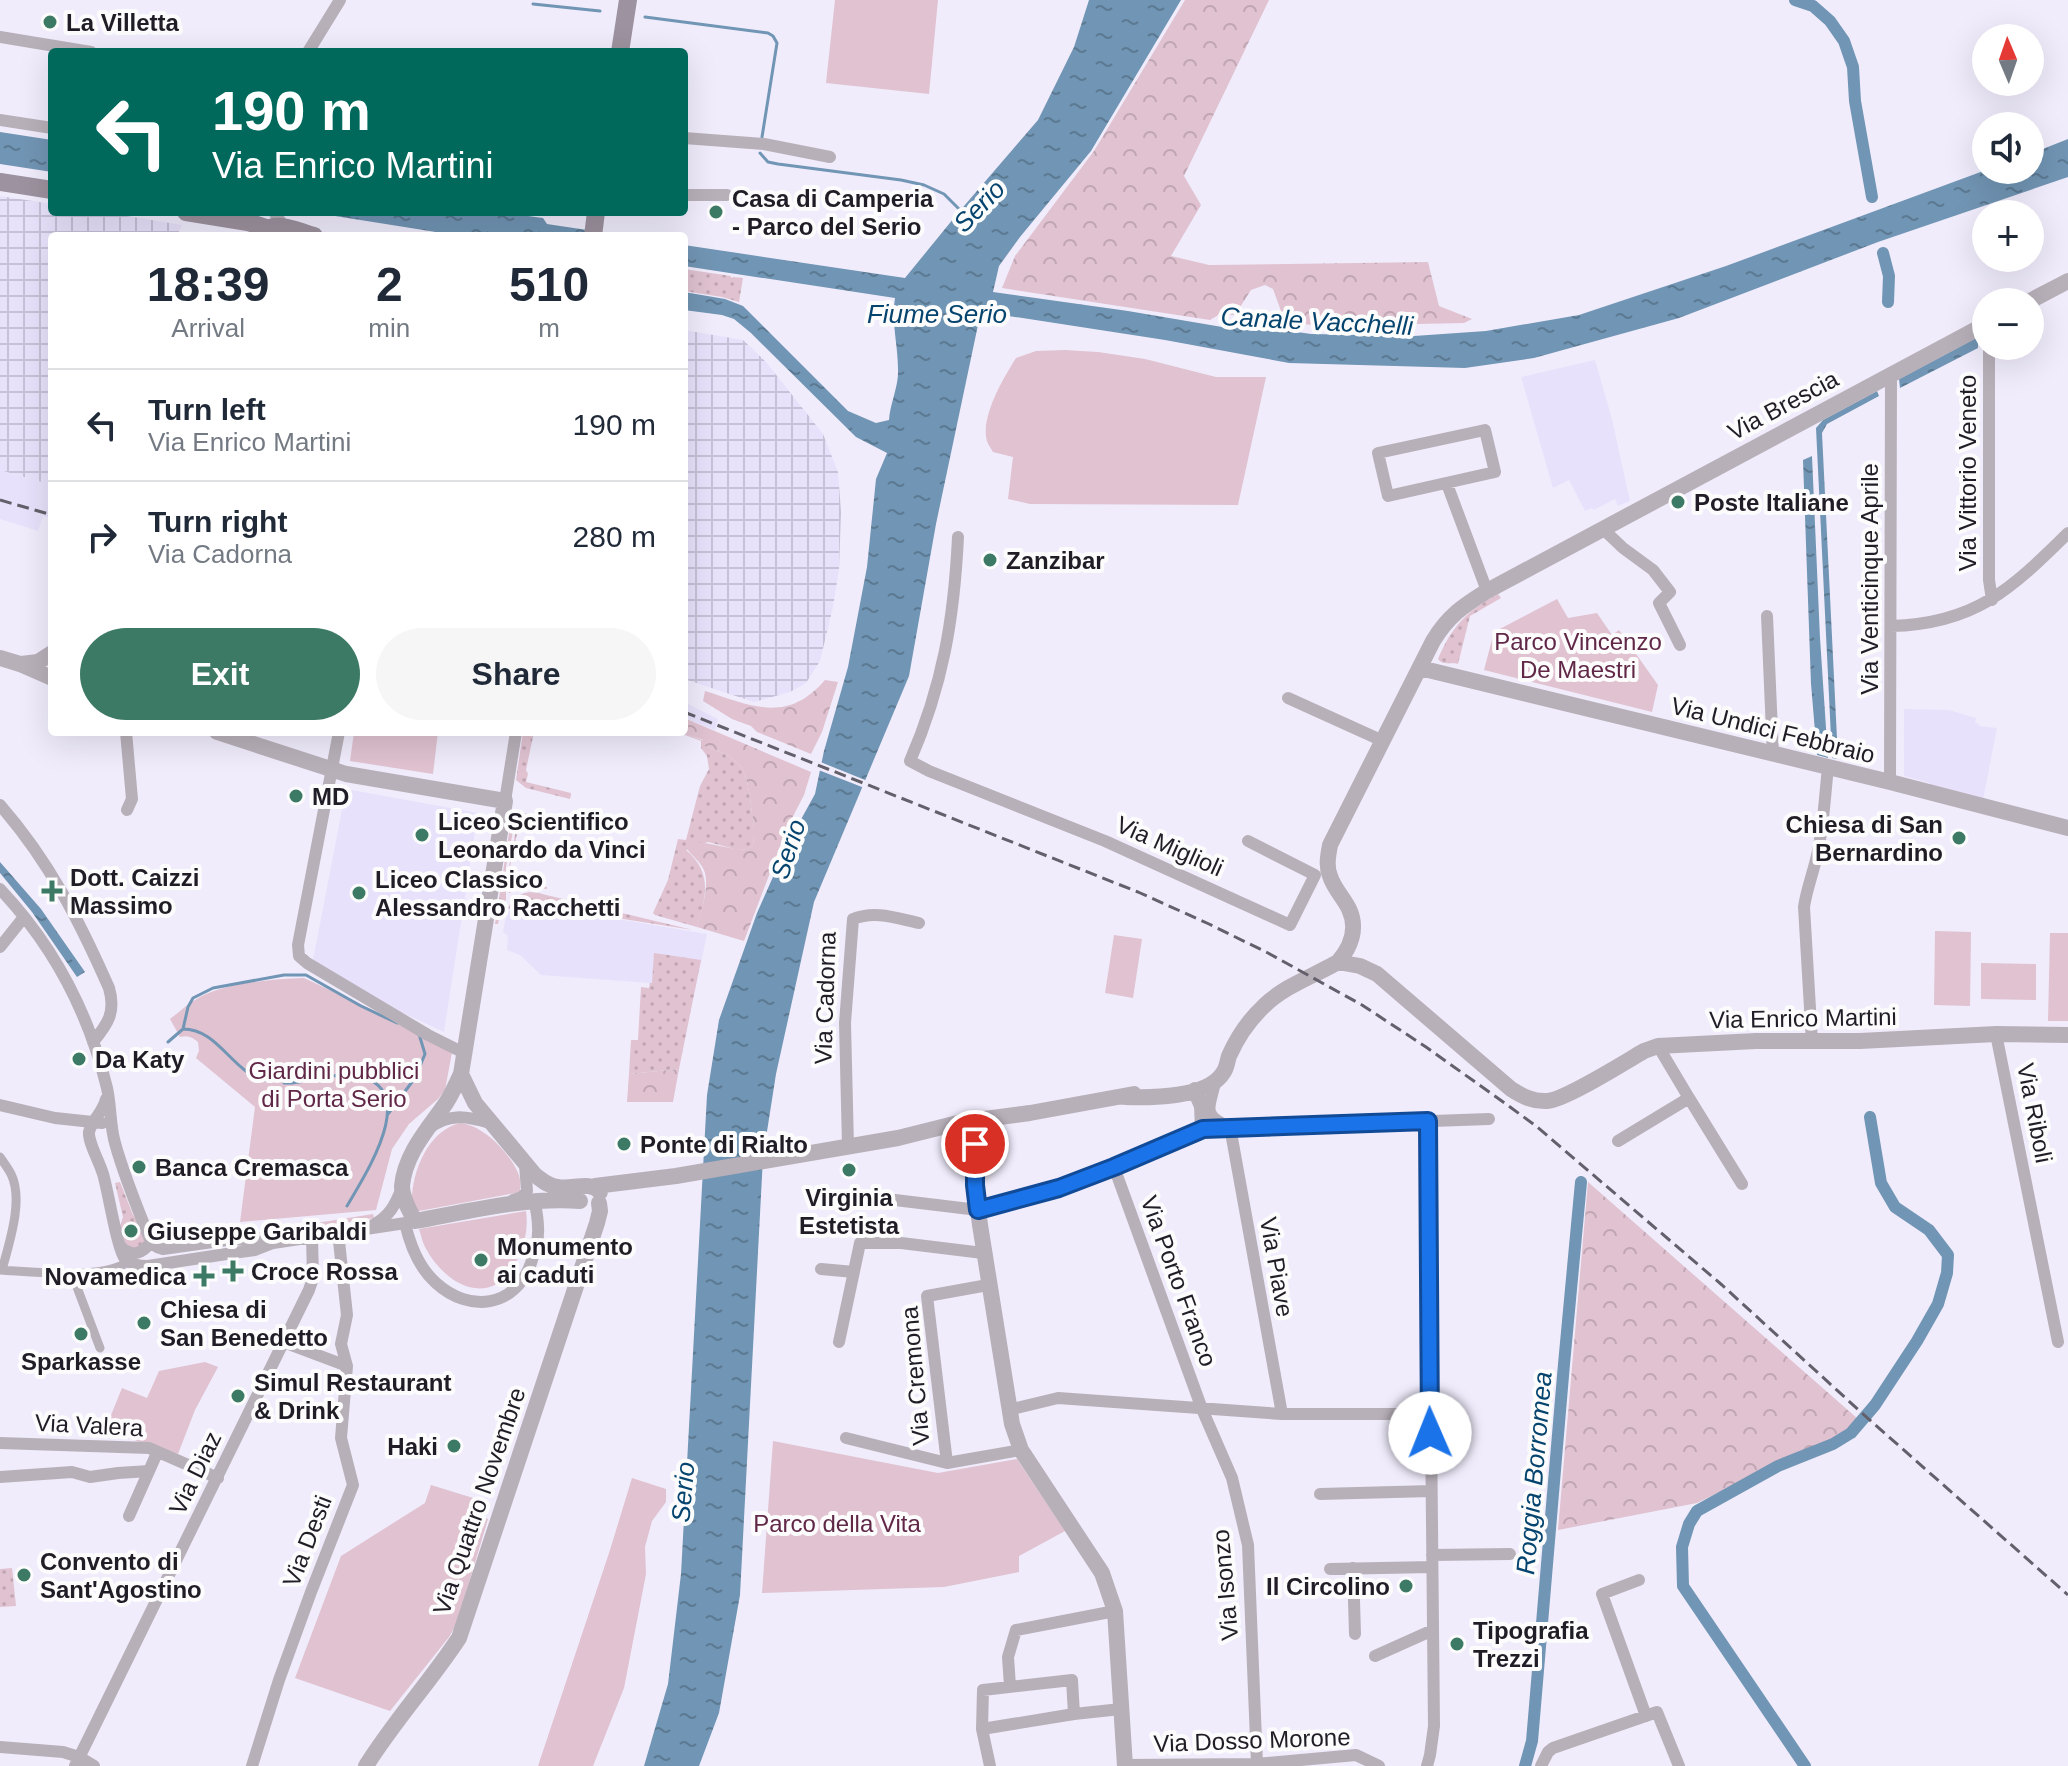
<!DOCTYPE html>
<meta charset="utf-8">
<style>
body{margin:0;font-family:Arial,sans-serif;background:#f6f6f7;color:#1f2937;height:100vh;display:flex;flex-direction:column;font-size:30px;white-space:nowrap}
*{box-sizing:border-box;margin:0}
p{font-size:26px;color:#747a83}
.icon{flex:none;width:44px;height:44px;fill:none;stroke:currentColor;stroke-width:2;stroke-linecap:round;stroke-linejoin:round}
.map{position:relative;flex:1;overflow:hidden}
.side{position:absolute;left:48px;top:232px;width:640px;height:504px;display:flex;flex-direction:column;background:#fff;border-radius:8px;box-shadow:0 8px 32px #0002}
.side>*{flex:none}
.guide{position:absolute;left:48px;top:48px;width:640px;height:168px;border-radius:8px;box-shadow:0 8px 32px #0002;background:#00695c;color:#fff;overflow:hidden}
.needle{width:52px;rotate:358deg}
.controls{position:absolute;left:1972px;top:24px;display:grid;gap:16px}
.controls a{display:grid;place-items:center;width:72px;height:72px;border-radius:50%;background:#fff;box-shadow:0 8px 32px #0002;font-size:40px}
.pin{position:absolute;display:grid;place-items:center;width:68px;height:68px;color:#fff;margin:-34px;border:4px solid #fff;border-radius:50%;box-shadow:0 2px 8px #0007}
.me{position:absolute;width:88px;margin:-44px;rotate:359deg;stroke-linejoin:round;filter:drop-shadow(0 0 6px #0008)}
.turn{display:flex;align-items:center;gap:28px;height:168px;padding:0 32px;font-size:36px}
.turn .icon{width:104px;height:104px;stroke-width:2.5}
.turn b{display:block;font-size:56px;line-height:68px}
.eta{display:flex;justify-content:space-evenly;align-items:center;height:136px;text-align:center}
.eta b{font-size:48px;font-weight:700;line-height:56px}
.action{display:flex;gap:16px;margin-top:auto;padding:16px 32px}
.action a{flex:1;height:92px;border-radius:48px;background:#3d7a65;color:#fff;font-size:32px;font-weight:700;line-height:92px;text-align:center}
.action a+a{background:#f6f6f7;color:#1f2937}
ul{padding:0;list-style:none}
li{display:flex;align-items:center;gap:24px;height:112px;padding:0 32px;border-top:2px solid #e0e1e3}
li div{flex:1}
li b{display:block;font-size:30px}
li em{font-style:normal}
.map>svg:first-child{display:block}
.built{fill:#e8e1fb}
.industrial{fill:url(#industrial-grid)}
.grass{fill:url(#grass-dots)}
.forest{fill:url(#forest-crowns)}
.green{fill:#e0c2d0}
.water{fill:url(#water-ripples)}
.pier{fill:#f0ecfc}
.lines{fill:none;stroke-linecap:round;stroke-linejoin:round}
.stream{stroke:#7195b4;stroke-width:3}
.canal{stroke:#7195b4;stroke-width:12}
.pedestrian{stroke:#b8b0b9;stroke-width:9}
.minor{stroke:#b8b0b9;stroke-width:12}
.tertiary{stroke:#b8b0b9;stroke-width:16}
.secondary{stroke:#9d929f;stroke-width:18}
.rail{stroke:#64606b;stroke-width:3;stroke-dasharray:12 6;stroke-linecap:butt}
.route-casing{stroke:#114b97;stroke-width:20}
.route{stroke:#1a73e8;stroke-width:14}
.poi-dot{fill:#3d7a65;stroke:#fcfcfc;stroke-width:3}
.labels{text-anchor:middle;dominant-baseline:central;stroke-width:8;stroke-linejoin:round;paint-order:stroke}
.poi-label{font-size:24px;font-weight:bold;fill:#201d26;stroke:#fcfcfc;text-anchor:start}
.street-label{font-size:24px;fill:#201d26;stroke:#fcfcfc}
.park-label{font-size:24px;fill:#602747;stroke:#fcfcfc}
.water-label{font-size:26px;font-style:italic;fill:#05446e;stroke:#fcfcfc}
</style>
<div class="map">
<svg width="2068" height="1766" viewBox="0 0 2068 1766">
<defs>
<pattern id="industrial-grid" width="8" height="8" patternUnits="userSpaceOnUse" patternTransform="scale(2)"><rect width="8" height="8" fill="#e8e1fb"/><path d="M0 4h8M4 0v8" fill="none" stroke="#c7c1d7"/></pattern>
<pattern id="grass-dots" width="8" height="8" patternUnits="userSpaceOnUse" patternTransform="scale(2)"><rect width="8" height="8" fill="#e0c2d0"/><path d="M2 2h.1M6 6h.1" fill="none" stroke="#c0a6b2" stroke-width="1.8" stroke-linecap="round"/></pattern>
<pattern id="forest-crowns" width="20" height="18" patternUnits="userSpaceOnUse" patternTransform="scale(2)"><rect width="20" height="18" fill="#e0c2d0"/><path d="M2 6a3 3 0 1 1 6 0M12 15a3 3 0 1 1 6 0" fill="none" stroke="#c0a6b2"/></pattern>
<pattern id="water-ripples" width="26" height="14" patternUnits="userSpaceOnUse" patternTransform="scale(2)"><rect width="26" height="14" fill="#7195b4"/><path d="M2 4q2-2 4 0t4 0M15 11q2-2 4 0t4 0" fill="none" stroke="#5c7992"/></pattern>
</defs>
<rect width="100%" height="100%" fill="#f0ecfc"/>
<path class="built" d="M1595,360L1612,419L1630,501L1618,506L1615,499L1594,510L1592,508L1585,511L1569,480L1553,488L1521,377Z
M0,470L52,485V518L43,516L38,531L0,519Z
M684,702L718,719L715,730L684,718Z
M1904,709L1949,710L1976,718L1975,723L1979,724V726L1997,728L1983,800L1930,786V783L1904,776Z
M346,789L478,813L444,1032L390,1007L313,960Z
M522,903L707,934L695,991L650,988L649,983L541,975L520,955L507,950L508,936L503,932L507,911L513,905Z"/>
<path class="industrial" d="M0,196L52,204V212H102L182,225L177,236H52V485L0,470Z
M684,330L743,340L766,362L823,434L838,472L841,512L839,569L833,607L820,661L806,683L790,692L754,702L684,679Z"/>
<path class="grass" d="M684,269L731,276V278L733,277L743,278L739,302L722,297L684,291Z
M1498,594L1501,598L1470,616L1458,664C1451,662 1443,666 1438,659C1452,626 1467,611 1498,594Z
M684,730L686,734L704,741V746C746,758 747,773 752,813C754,825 755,833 753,845L747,850L735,849L708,842L686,850C713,873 706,897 697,927L655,915L653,913L668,880L678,839L686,840L700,786L709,769L707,756L701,748V741L677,732H684Z
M523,732H534L526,770L528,774L526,782L571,793L570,799L526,788L516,780Z
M524,813L537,815V818L522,816L515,821L506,867V900L502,905L498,924H495L511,820L515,815Z
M524,821L563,826L561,832L524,823L522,831L517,834L510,867L513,869L511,877L547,887V889L522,887L509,893V867L517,824L519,821Z
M530,892L538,893L693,930L522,903L513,905L507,911C511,899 518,894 530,892Z
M654,953L701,960L679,1069L629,1074L631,1040H638L641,987L649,988L650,983H652Z
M120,1182L133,1215L139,1222L145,1243L134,1250L124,1243L120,1226L123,1217L115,1183Z
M373,1214L374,1218L265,1235L254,1233Z
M12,1568L16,1606L0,1607V1569Z"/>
<path class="forest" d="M1185,0H1269L1184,176L1201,205L1171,256L1209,265L1428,262L1439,306L1472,319L1464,323L1322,326L1285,322L1273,289L1265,285L1251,290L1235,315L1220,314L1210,320L1002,288L1015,256L1094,151Z
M825,680L838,682L822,732L811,754L757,732L751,726L732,719L703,701L705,691C752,706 787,724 825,680Z
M684,718L811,772L804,795L787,828L744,941L697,927C701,912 709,889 705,873C702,862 690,855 685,846L688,841C708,842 727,849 747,850L753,845C755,833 754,825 752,813C747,773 746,758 704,746L703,740L685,734Z
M679,1069L673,1102H627L629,1074Z
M1588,1182L1858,1419L1851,1428L1828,1443L1779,1463L1697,1503L1558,1530Z"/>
<path class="green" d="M835,0H938L929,94L826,83Z
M1065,350L1098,352L1145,359L1216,377H1266L1238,505L1030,504L1008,499L1013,457L993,452C991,448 988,445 987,441C980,417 1004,377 1016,358L1036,351Z
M1557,599L1568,618L1597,613L1612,635L1619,630L1658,685L1652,712L1484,670L1494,632Z
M354,732H438L433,774L350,761Z
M1935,931L1971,932L1970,1006L1934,1005Z
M2050,933H2068V1021H2048Z
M1114,935L1142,939L1133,998L1105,993Z
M1981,963L2036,964V1000L1981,999Z
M304,978L453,1047L445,1090L438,1099L409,1124L392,1149L376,1210L240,1222L255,1107L196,1058L199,1051L198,1042C192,1037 188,1035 180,1037L170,1019C179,1012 189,1003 200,997C226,983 274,979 304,978Z
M460,1123C483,1125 509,1152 518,1173C521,1179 520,1186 520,1192L419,1211L412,1207C410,1175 427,1131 460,1123Z
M526,1211C528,1226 526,1239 520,1253C499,1310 448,1291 425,1247C422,1241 421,1235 419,1229Z
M205,1362L218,1367L195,1410L178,1454C154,1445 129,1440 105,1430L122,1388L147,1398L159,1371Z
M773,1441L938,1473L1017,1459L1065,1531L1019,1556V1572L944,1587L762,1593Z
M632,1478L666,1489V1502L652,1521L645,1547L646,1574L624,1688L593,1766H538L610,1550Z
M431,1485L486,1502L482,1516L488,1519L457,1623L449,1637L390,1711L295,1678L341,1556L425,1503Z"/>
<path class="water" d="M1089,0H1181L1091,151L1020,237L999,266L993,292L1128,311L1228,328L1235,323L1311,334L1414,336L1486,331L1579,315L1726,266L1986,170H2030V154L2068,139V177L1878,242L1679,318L1534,358L1465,368L1289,363L1165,340L983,312L978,325L936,524L909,676L814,902L776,1074L763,1157L740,1595L719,1713L699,1766H644L668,1684L681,1574L707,1095L719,1020L757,913L788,843L815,794L824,751L848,667L867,567L876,479L887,453L856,437L751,333L734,319L722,315L684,310V292L725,299L743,306L848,411L876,423L889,420C890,403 899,386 898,369C898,345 891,322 895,298L684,266V245L905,278L958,213L1038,120L1074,47Z
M0,132L52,140V172L0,164Z
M310,212H499L543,218L547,224L627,236H461Z
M1978,337V348L1900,388L1899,379Z
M1877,391L1879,396L1827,424L1822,433L1838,759L1832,758L1816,428L1823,420Z
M1812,456L1820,638L1828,758L1817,755L1811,684L1803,460Z
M0,862L41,909L85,972L77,977L32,912L0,873Z"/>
<path class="pier" d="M818,761L870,782L867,789L816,769Z"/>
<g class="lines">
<path class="stream" d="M533,4L600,11
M645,17L768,33L773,36L777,43L762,137
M760,153L768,162L778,164L901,180L924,185L944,194L960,210
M183,1029L188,1007L193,998L213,988L284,975H306L361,1006L397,1023
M168,1042L183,1029C220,1029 233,1076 269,1081
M284,1083C306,1084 330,1073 352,1075C425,1084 366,1173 347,1206
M388,1114L415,1078L425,1054L419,1034"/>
<path class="canal" d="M1795,0L1813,6L1830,21L1844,41L1853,67L1855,101L1872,197
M1883,253L1889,276L1888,302
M1525,1766L1532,1741L1564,1364L1581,1182
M1805,1766L1683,1586L1682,1547L1689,1524L1697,1511L1778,1466L1833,1444L1851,1433L1875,1405L1917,1341L1938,1304L1947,1273L1948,1255L1929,1230L1895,1207L1881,1183L1870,1117"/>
<path class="pedestrian" d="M0,1157C4,1163 8,1168 11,1174C24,1200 9,1243 2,1270
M0,1270C34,1272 100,1280 128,1262
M72,1274L100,1348"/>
<path class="minor" d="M0,37L91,52
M308,52L340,0
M0,120L52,128
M684,138L764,144L830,157
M684,195H727
M274,212L284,227
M1989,346V580L1992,600
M1485,430L1495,472L1388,496L1378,453Z
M1447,484L1487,591
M1603,529L1623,548L1653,570L1670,592L1659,603L1680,645
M958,537C954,619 943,685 910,761L929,771L1105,841L1290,925L1315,875
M1767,616L1773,755
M1891,626C1976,624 2012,588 2068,533
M1288,698L1383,741
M126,732L132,799L127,810
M339,732L298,945L299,956L307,963L428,1035L464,1053
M1890,782L1891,375
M505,801L516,732
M0,805C49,861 79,920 109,988C116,1012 108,1024 93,1042
M1248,841L1315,875
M0,889C53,945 89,1014 107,1088C111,1106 110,1126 115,1143C124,1176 138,1210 151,1242L157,1247L163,1249L234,1239L273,1243
M0,947L24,917
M1996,1034L2058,1342
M1812,1042L1804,907C1807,886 1816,866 1819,845C1824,820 1825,793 1828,768
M1215,1082C1211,1105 1200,1114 1227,1126
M1689,1098L1742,1184
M106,1099C103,1112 91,1122 89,1132C88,1142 100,1163 103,1174C108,1190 117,1249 125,1259C131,1265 140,1266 148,1266L233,1253
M0,1105L55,1118L102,1123
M1230,1127L1282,1414
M429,1128C450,1113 467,1116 490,1123
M1203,1129L1489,1119
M1618,1141L1689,1098L1658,1046
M848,1146L845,1023L853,919C875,910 896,918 919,923
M1114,1167L1202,1409L1232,1478L1248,1545L1257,1764
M513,1200L522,1197L527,1191L525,1164
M895,1200L978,1210
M405,1223C410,1245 418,1267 436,1283C469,1313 515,1308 531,1263C535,1251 539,1239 538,1227C538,1218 536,1210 535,1202
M373,1225C390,1216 395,1205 402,1188
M121,1247C132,1258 143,1253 151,1242
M240,1252L255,1250L273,1243L412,1222
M821,1269L854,1272
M283,1342L347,1366
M839,1342L860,1243H901L983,1253
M1008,1410L1058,1398L1282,1414H1430
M846,1438L947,1463L1021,1450
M0,1443L149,1448L218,1478
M947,1463L927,1296L988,1285
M0,1477L72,1472L90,1477L118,1473L149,1471
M1320,1494L1431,1491
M129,1516L157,1453
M1432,1555L1510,1554
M1353,1568L1355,1634
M1330,1569L1432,1567
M1639,1580L1602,1594L1646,1716
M1375,1656L1433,1630
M1010,1686L1008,1657L1016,1630L1115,1611
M982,1729L1074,1714L1121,1709
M0,1747L63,1752L79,1757L94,1766
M1125,1765L1257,1764L1356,1755L1379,1766
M75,1766L309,1290L313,1278L312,1237
M252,1766L279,1680L311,1592L353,1485L341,1438L347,1366L341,1344L347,1315L338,1232
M990,1766L982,1729L983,1690L1072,1680L1074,1714
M1427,1766L1430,1755L1434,1726L1428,1121
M1541,1766L1548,1752L1553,1748L1657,1712L1679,1766"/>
<path class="tertiary" d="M2028,302L2068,281
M0,658L20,664L52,678
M21,664L38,662L52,653
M1420,668L1890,782L2068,828
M217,732L346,774L505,801L461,1074C456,1084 452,1094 446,1103C429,1128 405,1153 402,1186C402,1199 410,1211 415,1221C470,1211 525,1197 580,1201
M1338,962L1360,966L1377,974L1511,1089C1522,1096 1533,1102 1547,1101C1565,1100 1625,1062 1644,1051L1658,1046L1756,1041H1860L1996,1034L2068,1035
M461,1074L475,1103L535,1175C542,1180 548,1186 558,1187C572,1190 590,1180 600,1192
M1125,1097C1151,1098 1207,1098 1223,1073C1227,1068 1227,1062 1229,1056C1237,1038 1250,1019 1264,1006C1284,986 1314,976 1338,962C1351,947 1358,928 1349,909C1344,898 1334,889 1330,876C1326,866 1328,856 1330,845L1433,641C1448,616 1463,606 1487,591L1986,324
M969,1121L1030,1113L1134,1094
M974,1136L976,1155L975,1185L980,1225L1012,1424L1021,1450L1102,1573L1115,1611L1125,1766
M595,1186L676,1176L898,1138L962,1122
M978,1210L1059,1188L1114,1167L1203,1129L1202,1106L1195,1090
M366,1766C394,1721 430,1682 459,1638L597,1223L600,1211L599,1203"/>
<path class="secondary" d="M620,52L628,0
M0,182L52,190
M186,212L248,222L266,228
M258,236C274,218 295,231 314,236
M593,236L596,212"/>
<path class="rail" d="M0,500L52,515
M684,712L1138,892L1209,924L1268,953L1362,1005L1426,1047L1506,1104L1536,1126L1722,1285L1863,1414L2068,1595"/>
</g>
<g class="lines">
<g class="route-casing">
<path id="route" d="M975,1144V1185L978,1210L1059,1188L1114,1167L1203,1129L1428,1121L1430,1433"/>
</g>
<use href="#route" class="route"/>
</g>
<g class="poi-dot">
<circle cx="50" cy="22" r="8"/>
<circle cx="716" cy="212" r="8"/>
<circle cx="1678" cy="502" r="8"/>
<circle cx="990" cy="560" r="8"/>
<circle cx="296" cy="796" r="8"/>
<circle cx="422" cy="835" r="8"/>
<circle cx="1959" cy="838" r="8"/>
<path d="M48 879h8v8h8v8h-8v8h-8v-8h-8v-8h8z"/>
<circle cx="359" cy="893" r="8"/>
<circle cx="79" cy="1059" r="8"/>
<circle cx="624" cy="1144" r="8"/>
<circle cx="139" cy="1167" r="8"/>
<circle cx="849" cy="1170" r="8"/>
<circle cx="131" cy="1231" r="8"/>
<circle cx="481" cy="1260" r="8"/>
<path d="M229 1259h8v8h8v8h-8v8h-8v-8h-8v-8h8z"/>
<path d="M200 1264h8v8h8v8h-8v8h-8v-8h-8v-8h8z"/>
<circle cx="144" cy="1323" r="8"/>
<circle cx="81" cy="1334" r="8"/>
<circle cx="238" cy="1396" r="8"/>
<circle cx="454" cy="1446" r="8"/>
<circle cx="24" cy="1575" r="8"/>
<circle cx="1406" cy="1586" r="8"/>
<circle cx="1457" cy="1644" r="8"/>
</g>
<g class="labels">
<g class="poi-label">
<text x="66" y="22">La Villetta</text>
<text x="732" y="198">Casa di Camperia<tspan x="732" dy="28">- Parco del Serio</tspan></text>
<text x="1694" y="502">Poste Italiane</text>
<text x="1006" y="560">Zanzibar</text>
<text x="312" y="796">MD</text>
<text x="438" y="821">Liceo Scientifico<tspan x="438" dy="28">Leonardo da Vinci</tspan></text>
<text x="1943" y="824" text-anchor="end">Chiesa di San<tspan x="1943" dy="28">Bernardino</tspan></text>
<text x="70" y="877">Dott. Caizzi<tspan x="70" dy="28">Massimo</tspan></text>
<text x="375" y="879">Liceo Classico<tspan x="375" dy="28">Alessandro Racchetti</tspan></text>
<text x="95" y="1059">Da Katy</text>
<text x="640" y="1144">Ponte di Rialto</text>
<text x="155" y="1167">Banca Cremasca</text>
<text x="849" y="1197" text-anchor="middle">Virginia<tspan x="849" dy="28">Estetista</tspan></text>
<text x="147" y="1231">Giuseppe Garibaldi</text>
<text x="497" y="1246">Monumento<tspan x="497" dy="28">ai caduti</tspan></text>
<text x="251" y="1271">Croce Rossa</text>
<text x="186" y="1276" text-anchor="end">Novamedica</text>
<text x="160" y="1309">Chiesa di<tspan x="160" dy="28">San Benedetto</tspan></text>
<text x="81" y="1361" text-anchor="middle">Sparkasse</text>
<text x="254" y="1382">Simul Restaurant<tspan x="254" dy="28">&amp; Drink</tspan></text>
<text x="438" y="1446" text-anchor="end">Haki</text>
<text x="40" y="1561">Convento di<tspan x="40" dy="28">Sant'Agostino</tspan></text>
<text x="1390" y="1586" text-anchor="end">Il Circolino</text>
<text x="1473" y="1630">Tipografia<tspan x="1473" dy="28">Trezzi</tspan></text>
</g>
<g class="street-label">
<text transform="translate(1783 405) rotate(-28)">Via Brescia</text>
<text transform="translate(1967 473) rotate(-90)">Via Vittorio Veneto</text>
<text transform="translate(1869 579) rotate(-90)">Via Venticinque Aprile</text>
<text transform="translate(1773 730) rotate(14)">Via Undici Febbraio</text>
<text transform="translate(1170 846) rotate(24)">Via Miglioli</text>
<text transform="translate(825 998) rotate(-88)">Via Cadorna</text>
<text transform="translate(1803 1018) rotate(-1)">Via Enrico Martini</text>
<text transform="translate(2035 1113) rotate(79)">Via Riboli</text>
<text transform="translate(1277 1267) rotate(80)">Via Piave</text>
<text transform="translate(1179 1281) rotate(70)">Via Porto Franco</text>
<text transform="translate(915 1376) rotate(-95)">Via Cremona</text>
<text transform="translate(89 1425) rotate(3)">Via Valera</text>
<text transform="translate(195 1473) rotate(-64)">Via Diaz</text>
<text transform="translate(479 1501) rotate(-71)">Via Quattro Novembre</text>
<text transform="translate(307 1541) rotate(-69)">Via Desti</text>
<text transform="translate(1225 1585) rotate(-95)">Via Isonzo</text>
<text transform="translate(1252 1740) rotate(-2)">Via Dosso Morone</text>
</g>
<g class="park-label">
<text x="1578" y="641">Parco Vincenzo<tspan x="1578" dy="28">De Maestri</tspan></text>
<text x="334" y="1070">Giardini pubblici<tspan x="334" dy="28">di Porta Serio</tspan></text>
<text x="837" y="1523">Parco della Vita</text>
</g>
<g class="water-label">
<text transform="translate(979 206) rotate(-46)">Serio</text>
<text x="937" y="314">Fiume Serio</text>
<text transform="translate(1317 321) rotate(3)">Canale Vacchelli</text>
<text transform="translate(788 849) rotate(-72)">Serio</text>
<text transform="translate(1534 1473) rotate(-85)">Roggia Borromea</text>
<text transform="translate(683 1492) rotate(-85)">Serio</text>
</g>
</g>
</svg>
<div class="controls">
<a><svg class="needle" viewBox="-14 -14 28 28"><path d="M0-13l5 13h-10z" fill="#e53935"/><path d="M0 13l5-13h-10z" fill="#747a83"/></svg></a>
<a><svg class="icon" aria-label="sound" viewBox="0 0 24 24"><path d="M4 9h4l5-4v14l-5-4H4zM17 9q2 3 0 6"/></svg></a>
<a>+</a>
<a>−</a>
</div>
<div class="pin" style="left:975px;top:1144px;background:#d93025"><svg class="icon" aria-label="arrive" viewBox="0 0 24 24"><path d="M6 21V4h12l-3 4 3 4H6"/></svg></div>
<svg class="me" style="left:1430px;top:1433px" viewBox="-20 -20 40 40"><circle r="19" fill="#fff"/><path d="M0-13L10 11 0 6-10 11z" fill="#1a73e8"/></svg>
<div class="guide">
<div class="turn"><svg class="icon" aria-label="left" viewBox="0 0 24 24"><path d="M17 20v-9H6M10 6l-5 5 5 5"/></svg><div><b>190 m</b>Via Enrico Martini</div></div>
</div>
<section class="side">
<div class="eta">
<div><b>18:39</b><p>Arrival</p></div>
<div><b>2</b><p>min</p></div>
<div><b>510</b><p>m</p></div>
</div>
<ul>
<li><svg class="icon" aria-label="left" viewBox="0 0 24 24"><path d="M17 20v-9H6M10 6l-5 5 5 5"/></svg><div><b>Turn left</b><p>Via Enrico Martini</p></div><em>190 m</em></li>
<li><svg class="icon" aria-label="right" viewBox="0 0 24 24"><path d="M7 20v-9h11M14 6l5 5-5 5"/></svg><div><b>Turn right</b><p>Via Cadorna</p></div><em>280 m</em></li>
</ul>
<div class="action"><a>Exit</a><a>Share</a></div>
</section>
</div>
